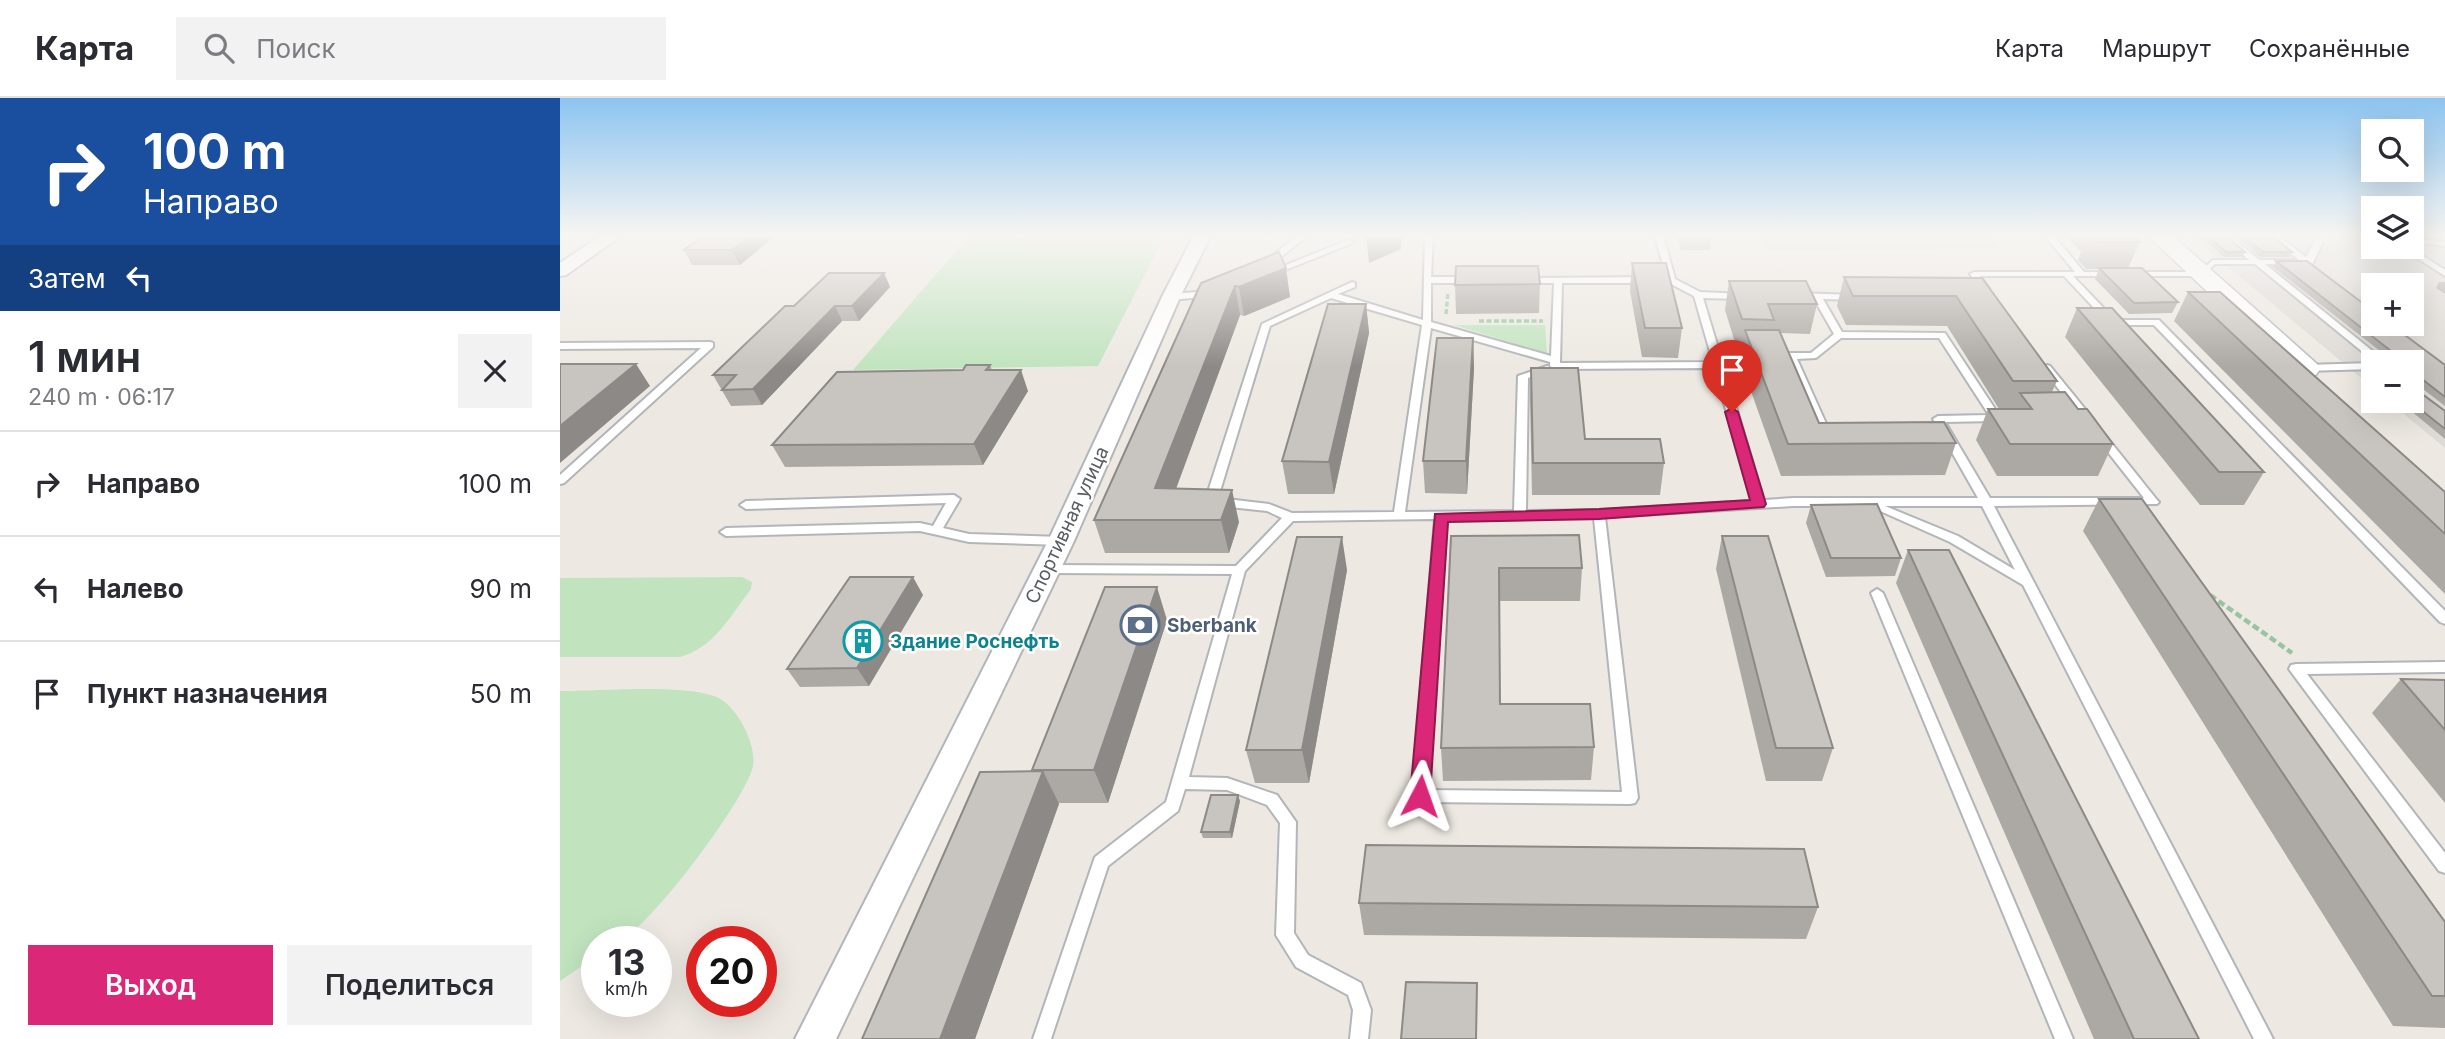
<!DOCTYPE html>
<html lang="ru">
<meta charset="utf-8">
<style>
body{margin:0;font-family:Inter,sans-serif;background:#f2f2f3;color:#2b2b33;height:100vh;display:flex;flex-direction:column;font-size:26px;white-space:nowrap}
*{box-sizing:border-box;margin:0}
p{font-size:23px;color:#7c7c81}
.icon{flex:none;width:38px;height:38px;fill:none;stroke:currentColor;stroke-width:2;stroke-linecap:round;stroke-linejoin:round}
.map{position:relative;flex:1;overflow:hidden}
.drawer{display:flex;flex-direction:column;background:#fff;width:560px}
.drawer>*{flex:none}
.top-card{background:#1a4fa0;color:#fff;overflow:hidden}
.fabs{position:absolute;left:1801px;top:21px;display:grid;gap:14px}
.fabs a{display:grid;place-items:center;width:63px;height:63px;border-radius:0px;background:#fff;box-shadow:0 7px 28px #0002;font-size:35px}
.speed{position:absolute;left:21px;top:828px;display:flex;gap:14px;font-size:35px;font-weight:700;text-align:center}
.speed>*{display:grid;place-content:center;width:91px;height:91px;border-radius:50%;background:#fff;box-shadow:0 7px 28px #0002;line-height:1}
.speed small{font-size:18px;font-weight:400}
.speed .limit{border:10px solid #d22;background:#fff;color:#111}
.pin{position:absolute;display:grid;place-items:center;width:60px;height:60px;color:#fff;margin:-72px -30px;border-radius:50% 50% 50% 0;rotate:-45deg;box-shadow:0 0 7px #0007}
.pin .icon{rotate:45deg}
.me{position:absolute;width:77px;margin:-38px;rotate:4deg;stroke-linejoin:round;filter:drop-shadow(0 0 5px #0008)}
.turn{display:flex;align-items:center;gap:24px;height:147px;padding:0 28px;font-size:32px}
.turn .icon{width:91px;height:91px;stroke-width:2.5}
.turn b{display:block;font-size:49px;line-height:60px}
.then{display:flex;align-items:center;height:66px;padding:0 28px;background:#0003;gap:14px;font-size:26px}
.round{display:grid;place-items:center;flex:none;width:74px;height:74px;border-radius:0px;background:#f2f2f3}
.summary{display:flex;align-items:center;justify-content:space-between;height:119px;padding:0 28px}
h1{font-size:42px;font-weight:600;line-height:52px}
.cta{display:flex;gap:14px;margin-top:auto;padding:14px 28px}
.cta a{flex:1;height:80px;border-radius:0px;background:#db2777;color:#fff;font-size:28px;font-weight:600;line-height:80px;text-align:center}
.cta a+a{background:#f2f2f3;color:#2b2b33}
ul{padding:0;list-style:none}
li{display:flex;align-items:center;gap:21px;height:105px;padding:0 28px;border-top:2px solid #e1e1e2}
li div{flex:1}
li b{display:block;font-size:26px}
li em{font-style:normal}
header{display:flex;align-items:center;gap:42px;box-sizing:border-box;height:98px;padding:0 35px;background:#fff;border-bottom:2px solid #e1e1e2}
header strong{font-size:33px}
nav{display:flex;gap:38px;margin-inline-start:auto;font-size:24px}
.search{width:490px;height:63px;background:#f2f2f3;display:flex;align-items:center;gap:18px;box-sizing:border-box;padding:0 24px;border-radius:0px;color:#7c7c81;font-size:26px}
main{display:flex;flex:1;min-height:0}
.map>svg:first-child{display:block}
.industrial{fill:#dedbd6;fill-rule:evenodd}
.education{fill:#dcd8d0}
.green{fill:#c1e4bf}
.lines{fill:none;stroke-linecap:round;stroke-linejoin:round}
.lane-casing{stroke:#b2b5b9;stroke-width:4}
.street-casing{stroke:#b2b5b9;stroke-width:4}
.secondary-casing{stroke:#b3b7bc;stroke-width:3}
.path-far1{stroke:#98c4a2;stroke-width:3.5;stroke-dasharray:5 2.5;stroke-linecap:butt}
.path{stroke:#98c4a2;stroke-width:4.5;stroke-dasharray:7 3.5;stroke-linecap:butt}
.lane{fill:#fff;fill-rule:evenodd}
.street{fill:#fff;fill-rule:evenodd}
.secondary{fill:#fff;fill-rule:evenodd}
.wall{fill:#aca9a4}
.shaded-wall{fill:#8c8986}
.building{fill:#c8c4bf;stroke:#8c8986;stroke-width:2}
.route{fill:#db2777;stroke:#8e194d;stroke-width:2}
.labels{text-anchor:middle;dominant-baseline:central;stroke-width:5;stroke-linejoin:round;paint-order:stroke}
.street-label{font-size:19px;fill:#5a5e62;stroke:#fff}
.service-label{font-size:19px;font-weight:bold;fill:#4e5e75;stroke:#fff;text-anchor:start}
.culture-label{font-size:19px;font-weight:bold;fill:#0d838f;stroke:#fff;text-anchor:start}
</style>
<header>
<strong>Карта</strong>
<div class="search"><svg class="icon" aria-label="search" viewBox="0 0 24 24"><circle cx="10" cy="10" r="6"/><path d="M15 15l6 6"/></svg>Поиск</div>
<nav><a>Карта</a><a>Маршрут</a><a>Сохранённые</a></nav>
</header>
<main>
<section class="drawer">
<div class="top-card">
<div class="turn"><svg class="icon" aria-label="right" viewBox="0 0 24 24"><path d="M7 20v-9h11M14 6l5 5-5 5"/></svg><div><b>100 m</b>Направо</div></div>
<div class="then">Затем<svg class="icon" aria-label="left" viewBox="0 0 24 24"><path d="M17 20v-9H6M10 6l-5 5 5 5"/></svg></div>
</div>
<div class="summary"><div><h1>1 мин</h1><p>240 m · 06:17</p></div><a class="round"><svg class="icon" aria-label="close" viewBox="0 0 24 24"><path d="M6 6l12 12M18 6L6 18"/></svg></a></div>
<ul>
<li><svg class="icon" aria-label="right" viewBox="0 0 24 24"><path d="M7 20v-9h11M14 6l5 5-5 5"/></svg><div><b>Направо</b></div><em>100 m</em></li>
<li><svg class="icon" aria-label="left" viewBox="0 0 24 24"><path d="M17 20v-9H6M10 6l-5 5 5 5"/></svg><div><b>Налево</b></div><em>90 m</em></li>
<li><svg class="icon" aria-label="arrive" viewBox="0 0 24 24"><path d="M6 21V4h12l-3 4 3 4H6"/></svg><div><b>Пункт назначения</b></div><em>50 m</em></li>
</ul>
<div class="cta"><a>Выход</a><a>Поделиться</a></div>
</section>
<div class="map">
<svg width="1885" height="941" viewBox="0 0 1885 941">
<rect width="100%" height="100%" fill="#ede9e2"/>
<path class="industrial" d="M1630,137H1813V149H1852V137L1885,142V350L1828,303H1852V264H1813V290ZM1813,187H1852V226H1813Z"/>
<path class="education" d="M1199,137H1430L1442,151L1206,152Z"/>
<path class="green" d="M410,137H605L538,268L293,272Z
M894,227H985L987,255Z
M182,479L192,484L191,491C171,517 154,550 120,559H0V480Z
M0,593C40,593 119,586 154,598C176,605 197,646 193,668C187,700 88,833 58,843C52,845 43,844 37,844V858L0,883Z"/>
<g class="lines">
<g class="lane-casing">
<path id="lane" d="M739,137H748L720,160H714V156Z
M865,137H873L871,179H913L917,182L913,185H871V224L991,258L994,185H966L962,182L963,180L1106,179L1095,137H1103L1115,181L1140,194L1184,196L1185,198L1181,201L1143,200L1159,253L1198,254L1203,257L1198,260L1161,259L1204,402L1233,400H1418L1373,321L1378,318L1429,317L1379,240H1281L1256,260L1237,261L1273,341L1268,344L1264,343L1228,261L1221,258L1226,255H1251L1274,236L1254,201L1235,200L1234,198L1238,195L1296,197L1297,199L1293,202L1263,201L1282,234L1385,235L1441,320L1436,323L1385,324L1430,400H1584L1536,339L1541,336L1545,337L1597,402L1599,404L1597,406L1434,408L1713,941H1694L1463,487L1390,444L1309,408H1233L1045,419L1078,700L1075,705L1070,706L860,704L855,703L852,698L875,421L733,423L685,473L629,679L667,680L717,697L736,724L734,835L748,857L801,885L811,912L808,941H790L793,912L788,897L736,869L716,837L720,725L707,707L667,692L625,691L618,713L548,768L491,941H473L535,759L606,704L672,476L488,475L482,471L488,467L676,468L722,420L707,413L651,407L645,403L702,226L792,184L795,185V189L778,196L863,222ZM1002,185H1109L1134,198L1153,264L1000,265ZM771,200L862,227L834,414L732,415L709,406L658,400L710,228ZM871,230L990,264V268L995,271L1154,270L1192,403L1039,412L966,413L968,280L990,273V269L987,268L958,278L954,413L845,414ZM1325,408H1422L1455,472L1398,438ZM1034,420L1062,694L868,692L887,421Z
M1484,137H1493L1524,174H1555L1556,176L1552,178H1513L1555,222H1599L1885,513V526L1880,524L1594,227H1550L1504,178H1420L1429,191L1425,194L1422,193L1410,176L1414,174H1515Z
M1660,137H1669L1699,162H1739L1708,137H1717L1746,159L1758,137H1766L1752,167L1705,166L1826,264H1815L1695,166H1655L1641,178H1573L1569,176L1573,174H1639L1653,162H1689Z
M1852,140L1885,144V148L1852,144Z
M788,142L795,144L713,177L706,175Z
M1840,149H1849L1885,172V178Z
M650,193L654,196L653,198L611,202L607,199L611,196Z
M150,244L153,245V249L4,385L0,386V377L141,250L0,251V245Z
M1813,265V271L1745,273L1740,270L1745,267Z
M1487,267L1490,268L1534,322V326H1526L1482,270Z
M394,397L400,401L383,430L409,436L501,439L507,443L501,447L409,444L360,433L166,438L160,434L166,430L360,425L373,428L386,405L186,411L180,407L186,403Z
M1317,491L1323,495L1513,941H1495L1311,495Z
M1885,564V574L1747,576L1885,755V775L1879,773L1729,571L1731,567L1736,566Z"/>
</g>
<g class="street-casing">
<path id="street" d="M42,137H62L6,177L0,178V165Z
M634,137H651L620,199L514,443L276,941H235L488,443L602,199Z"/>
</g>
<g class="secondary-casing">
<path id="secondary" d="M1587,137H1612L1756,265L1760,271L1756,277L1746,280L1736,277Z"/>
</g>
<path class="path-far1" d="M886,216L888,194
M919,223H983"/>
<path class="path" d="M1650,497L1732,555"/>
<use href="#lane" class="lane"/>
<use href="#street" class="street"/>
<use href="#secondary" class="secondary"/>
</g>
<path class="wall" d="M144,137H216L180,167H132L124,152Z
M1116,137H1152L1150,152H1121Z
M1291,137H1334V139H1292Z
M1505,137H1573L1580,144L1568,170L1618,204L1612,215L1569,216L1535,181L1539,171H1526L1518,162L1521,154Z
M1638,137H1665L1685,154L1682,159H1664Z
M1674,137H1711L1732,154L1730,159H1700Z
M719,154L730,199L684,218L680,217L616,391L679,424L669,455H545L534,422L641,185Z
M1716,163L1885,267V308L1854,284V290L1885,313V341L1839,303H1852V264H1834L1713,169Z
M1072,165L1122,230L1118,260L1082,259L1070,193Z
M324,175L330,189L299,223H282L202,307L171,308L153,277L234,208Z
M1284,179L1422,180L1497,283L1492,294L1518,311L1553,346L1538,378H1437L1416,342L1428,311H1439L1387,228L1286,227L1277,208Z
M1169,183L1257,206L1250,236L1220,235L1259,325L1396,345L1385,377L1221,378L1180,262L1182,251H1177L1165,212Z
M1879,184H1885V196L1876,190Z
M980,186L979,215L896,216L895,187Z
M1628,194L1885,394V496L1614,223Z
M806,206L809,235L774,396H728L722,363Z
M1517,210L1704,374L1684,407H1640L1505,239Z
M913,240L914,270L907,396L865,395L863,363Z
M430,267L432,272L468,293L423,367L225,369L212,347L403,272Z
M1808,268H1813V281L1804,274Z
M971,270L1025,341L1104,365L1100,397H972L970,301Z
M1539,401L1885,824V930L1833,928L1523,433Z
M1251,407L1341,460L1335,478L1266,479L1246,425Z
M891,438L1022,470L1020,503H939L940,606L1034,649L1031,682L883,683L881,650Z
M1162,438L1273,650L1262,683H1206L1156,471Z
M1348,452L1639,941H1534L1336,485Z
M787,472L749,685H695L686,652Z
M363,497L309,588L240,589L227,571Z
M607,522L548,705H499L415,941H302L472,673Z
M1841,581L1885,582V705L1812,615Z
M680,703L672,740H643L641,734Z
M799,805L1258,809L1246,841L804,837Z"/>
<path class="shaded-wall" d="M191,137H216L180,167L172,152Z
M806,137H842L841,151L809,165Z
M726,170L730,199L684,218L679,189Z
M324,175L330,189L299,223L292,208Z
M675,188L680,217L604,423L595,390Z
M806,206L809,235L774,396L769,364Z
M275,208L282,223L202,307L193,291Z
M913,240L914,270L907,396L906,363Z
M76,266L90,288L0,365V328Z
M461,272L468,293L423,367L414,346Z
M672,392L679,424L669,455L661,422Z
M782,439L787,472L749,685L742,652Z
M353,479L363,497L309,588L297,570Z
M597,489L607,522L548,705L534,672Z
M483,673L499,706L415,941H380Z
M678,697L680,703L672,740L670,734Z
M917,885V941H916Z"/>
<path class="building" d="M144,137H191L172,152H124Z
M1531,137H1573L1580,144H1537Z
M1647,137H1665L1685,154H1666Z
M1682,137H1711L1732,154H1703Z
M719,154L726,170L679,189L675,188L595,390L672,392L661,422H534L641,185Z
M1716,163H1747L1813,213V226H1830L1885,267V299L1858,278H1854V290L1885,313V331L1850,303H1852V264H1845Z
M1072,165H1106L1122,230H1085Z
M896,168H978L980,186L895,187Z
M1539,170H1582L1618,204L1574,205Z
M269,175H324L292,208H275L193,291L162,292L176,277H153L225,208H234Z
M1284,179L1422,180L1497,283H1453L1396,198H1293Z
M1169,183H1246L1257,206H1208L1214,222L1182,221Z
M1628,194H1660L1885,394V436Z
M768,206H806L769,364L722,363Z
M1517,210H1552L1704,374H1659Z
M1185,232H1219L1259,325L1384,324L1396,345L1228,346Z
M877,240H913L906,363H863Z
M0,266H76L0,328Z
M406,267H430L426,272H461L414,346L212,347L277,274L403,272Z
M971,270H1018L1025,341H1100L1104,365H973Z
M1505,294L1518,311H1527L1553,346H1450L1428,311H1472L1460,295Z
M1539,401H1582L1885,824V898H1872Z
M1317,406L1341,460H1271L1251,407Z
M1019,437L1022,470H939L940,606H1030L1034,649L881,650L891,438Z
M1162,438H1208L1273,650H1216Z
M737,439H782L742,652H686Z
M1348,452H1389L1639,941H1574Z
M290,479H353L297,570L227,571Z
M545,489H597L534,672H472Z
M1841,581L1885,582V632Z
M483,673L380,941H302L420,674Z
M651,697H678L670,734H641Z
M806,747L1244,751L1258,809L799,805Z
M846,884L917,885L916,941H841Z"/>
<linearGradient id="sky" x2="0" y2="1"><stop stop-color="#8cc4f0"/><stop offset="0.51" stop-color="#f7f5f2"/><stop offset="1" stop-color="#f7f5f2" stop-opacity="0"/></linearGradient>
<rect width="1885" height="269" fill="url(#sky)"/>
<path class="route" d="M1172,310L1178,314L1206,406L1204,409L1039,421L888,424L870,698L867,704L860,706L853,704L850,698L875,416L1039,411L1190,402L1165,314Z"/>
<defs>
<g id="bank-ring" transform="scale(2.0125)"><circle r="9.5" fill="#fff" stroke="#5c6f8a" stroke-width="1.5"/><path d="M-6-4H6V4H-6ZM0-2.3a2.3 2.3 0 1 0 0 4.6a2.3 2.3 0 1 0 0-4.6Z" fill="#5c6f8a"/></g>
<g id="building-ring" transform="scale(2.0125)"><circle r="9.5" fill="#fff" stroke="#0f9aa8" stroke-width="1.5"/><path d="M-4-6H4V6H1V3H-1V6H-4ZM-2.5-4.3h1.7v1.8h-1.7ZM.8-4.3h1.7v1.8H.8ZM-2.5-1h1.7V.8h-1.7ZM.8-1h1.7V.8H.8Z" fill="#0f9aa8"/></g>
</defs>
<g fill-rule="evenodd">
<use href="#bank-ring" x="580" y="527"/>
<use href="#building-ring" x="303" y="543"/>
</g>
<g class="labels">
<g class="street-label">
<text transform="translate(507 427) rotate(-65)">Спортивная улица</text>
</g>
<g class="service-label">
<text x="607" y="527">Sberbank</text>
</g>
<g class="culture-label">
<text x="330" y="543">Здание Роснефть</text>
</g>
</g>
</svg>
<div class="fabs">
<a><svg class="icon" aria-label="search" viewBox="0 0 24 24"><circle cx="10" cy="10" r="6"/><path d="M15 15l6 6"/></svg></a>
<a><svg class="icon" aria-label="layers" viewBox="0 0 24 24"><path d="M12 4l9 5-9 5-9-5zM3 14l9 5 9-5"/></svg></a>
<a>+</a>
<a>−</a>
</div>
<div class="speed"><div>13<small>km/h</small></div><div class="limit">20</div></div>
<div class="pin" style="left:1172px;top:314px;background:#d93025"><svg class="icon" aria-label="arrive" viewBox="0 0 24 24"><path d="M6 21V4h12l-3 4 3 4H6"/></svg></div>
<svg class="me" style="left:860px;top:698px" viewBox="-20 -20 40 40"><path d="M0-17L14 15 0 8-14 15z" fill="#db2777" stroke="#fff" stroke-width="4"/></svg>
</div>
</main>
